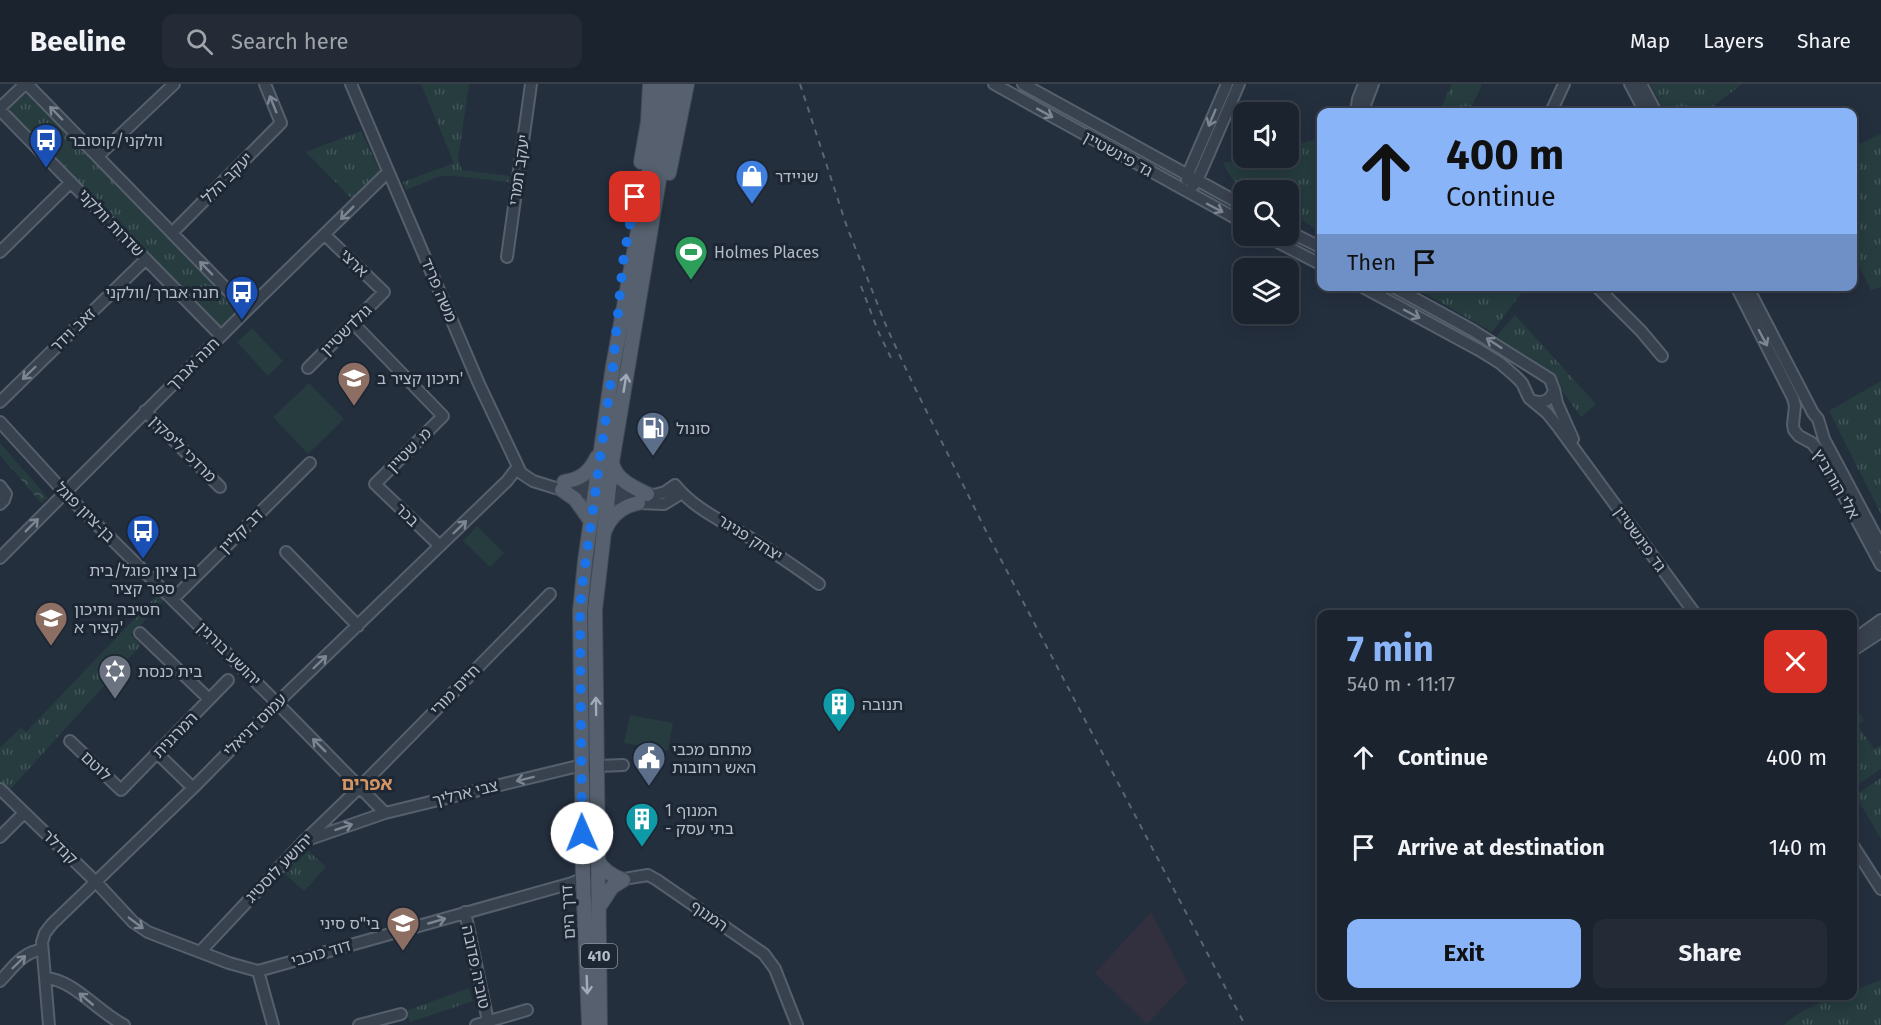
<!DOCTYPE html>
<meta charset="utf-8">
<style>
body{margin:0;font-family:"Fira Sans","Noto Sans Hebrew",sans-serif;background:#242b36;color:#f1f3f6;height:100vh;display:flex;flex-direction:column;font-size:22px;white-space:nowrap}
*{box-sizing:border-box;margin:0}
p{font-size:20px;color:#a0a4aa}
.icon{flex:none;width:33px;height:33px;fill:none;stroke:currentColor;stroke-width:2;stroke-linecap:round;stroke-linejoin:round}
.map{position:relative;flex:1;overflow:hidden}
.side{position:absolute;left:1317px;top:526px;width:540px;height:390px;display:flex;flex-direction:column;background:#1b232e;border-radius:12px;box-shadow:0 3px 15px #0003,0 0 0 2px #39404a}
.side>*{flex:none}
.guide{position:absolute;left:1317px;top:24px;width:540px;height:183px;border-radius:12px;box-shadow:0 3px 15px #0003,0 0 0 2px #39404a;background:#8ab4f8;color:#111;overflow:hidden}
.controls{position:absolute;left:1233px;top:18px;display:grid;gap:12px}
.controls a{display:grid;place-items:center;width:66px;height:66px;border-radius:12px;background:#1b232e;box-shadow:0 3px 15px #0003,0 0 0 2px #39404a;font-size:30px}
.pin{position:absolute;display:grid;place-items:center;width:51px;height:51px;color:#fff;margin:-26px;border-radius:12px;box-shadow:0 3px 9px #0006}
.me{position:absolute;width:66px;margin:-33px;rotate:359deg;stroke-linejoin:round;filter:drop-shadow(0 0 4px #0008)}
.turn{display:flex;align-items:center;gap:21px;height:126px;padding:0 30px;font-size:27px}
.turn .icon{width:78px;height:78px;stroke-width:2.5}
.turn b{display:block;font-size:42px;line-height:51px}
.then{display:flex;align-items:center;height:57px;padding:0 30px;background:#0003;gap:12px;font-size:22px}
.round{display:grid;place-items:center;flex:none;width:63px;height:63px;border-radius:12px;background:#242b36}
.head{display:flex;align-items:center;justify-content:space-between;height:102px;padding:0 30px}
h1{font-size:36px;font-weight:700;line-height:45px;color:#8ab4f8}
.action{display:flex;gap:12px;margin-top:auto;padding:12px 30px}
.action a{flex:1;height:69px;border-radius:12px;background:#8ab4f8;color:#111;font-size:24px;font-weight:700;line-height:69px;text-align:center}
.action a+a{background:#242b36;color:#f1f3f6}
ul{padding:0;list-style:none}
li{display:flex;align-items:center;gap:18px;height:90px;padding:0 30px}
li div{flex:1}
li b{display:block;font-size:22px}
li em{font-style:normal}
header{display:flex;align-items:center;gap:36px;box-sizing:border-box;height:84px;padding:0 30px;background:#1b232e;border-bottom:2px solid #39404a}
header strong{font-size:28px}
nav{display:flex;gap:33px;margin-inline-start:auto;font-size:21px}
.search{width:420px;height:54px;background:#242b36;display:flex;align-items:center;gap:15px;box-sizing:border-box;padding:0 21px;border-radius:12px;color:#a0a4aa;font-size:22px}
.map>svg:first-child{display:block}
.medical{fill:#32303f}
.grass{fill:url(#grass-tufts)}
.forest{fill:url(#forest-crowns)}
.pitch{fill:#263c3f}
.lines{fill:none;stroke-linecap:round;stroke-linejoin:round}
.minor-casing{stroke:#565f6c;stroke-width:14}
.major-casing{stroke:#414a57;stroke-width:16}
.minor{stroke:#38414e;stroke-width:10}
.major{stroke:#56606e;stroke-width:14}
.rail{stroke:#5a6575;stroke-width:2;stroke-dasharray:6 6;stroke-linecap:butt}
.oneway{stroke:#7c8592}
.oneway2{stroke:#a1aab7}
.route{stroke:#1a73e8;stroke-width:10;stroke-dasharray:0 18}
.labels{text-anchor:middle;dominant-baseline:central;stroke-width:6;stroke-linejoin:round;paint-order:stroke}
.shield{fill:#1d2633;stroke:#878f9c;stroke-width:1.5}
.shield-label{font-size:15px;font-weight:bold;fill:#b4bcc9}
.poi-label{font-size:16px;fill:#b4bcc9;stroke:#1d2633;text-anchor:start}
.street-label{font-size:16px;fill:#b4bcc9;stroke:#1d2633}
.neighbourhood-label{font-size:18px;font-weight:bold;fill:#d59563;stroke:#1d2633}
</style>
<header>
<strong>Beeline</strong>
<div class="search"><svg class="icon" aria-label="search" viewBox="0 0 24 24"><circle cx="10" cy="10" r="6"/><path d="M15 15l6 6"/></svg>Search here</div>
<nav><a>Map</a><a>Layers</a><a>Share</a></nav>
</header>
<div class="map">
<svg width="1881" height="941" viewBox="0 0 1881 941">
<defs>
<pattern id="grass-tufts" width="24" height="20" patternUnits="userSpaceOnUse" patternTransform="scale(1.5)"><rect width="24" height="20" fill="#263c3f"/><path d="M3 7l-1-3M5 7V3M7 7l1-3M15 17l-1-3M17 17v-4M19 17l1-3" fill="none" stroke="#435659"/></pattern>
<pattern id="forest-crowns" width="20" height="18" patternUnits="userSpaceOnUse" patternTransform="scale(1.5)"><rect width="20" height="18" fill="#263c3f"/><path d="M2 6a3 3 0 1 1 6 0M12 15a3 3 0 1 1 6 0" fill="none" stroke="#435659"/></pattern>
</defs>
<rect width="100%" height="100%" fill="#242f3e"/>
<path class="medical" d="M1151,828L1187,898L1147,940L1095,889Z"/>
<path class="grass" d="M421,0H469L458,76L462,86L510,92L509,98L455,92H440L406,106L403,98L454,79Z
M1452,0H1482L1469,28H1439Z
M1650,0H1742L1706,28H1665Z
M25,5L243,226L221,248L4,24Z
M361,47L380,87L352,115L306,68Z
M1881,50V203L1871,206L1853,170V63Z
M1321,54V148L1289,129L1288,106C1256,106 1238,113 1223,79L1245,74H1288L1289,63Z
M1414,203L1526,202V203L1492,248Z
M1515,231L1596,320L1581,333L1563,308L1559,298L1549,287L1495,254Z
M1881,297V430L1829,327Z
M161,507L167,513L131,551L141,561L7,709L0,702V664L21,644L26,648Z
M1860,629L1864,636L1858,642L1874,665L1881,661V685L1857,701L1853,696L1852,634Z
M1881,694V755L1855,711Z
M303,762L326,783L304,807L281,786Z
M1881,896V941H1784C1801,925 1829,912 1852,912L1853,907Z
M469,904L473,917L410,938L406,927Z"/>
<path class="forest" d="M0,359L48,414L41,419L0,371Z"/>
<path class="pitch" d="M252,244L283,277L268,292L237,258Z
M309,299L344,335L308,370L273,333Z
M477,442L504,469L490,483L463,457Z
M630,631L673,639L668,667L624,659Z"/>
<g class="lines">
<g class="minor-casing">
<path id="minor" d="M27,0L247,226
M351,0L479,300L521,389L533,397L562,406L638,419L664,420L682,409
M994,0L1244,139
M1023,0L1244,122
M1630,0L1645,28
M1641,0L1656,28
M0,24L25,0
M0,26L221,252
M1356,28L1358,15L1364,0
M1364,28L1365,21L1373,0
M1551,28L1564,0
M98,72L174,0
M1187,96V92L1227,0
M1193,102L1197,97L1239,0
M1288,147L1322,164
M172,149L281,39L265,0
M1266,152L1322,181
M0,168L71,98
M507,173L531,0
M1361,202L1479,266L1500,279L1515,292L1522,299L1529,314L1547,329L1559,344L1696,531
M1392,202L1472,246L1550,295L1554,306C1551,316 1544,320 1534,317
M1596,202L1641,247L1662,272
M1736,202L1793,314L1795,322L1793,341L1794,346L1799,352L1812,359L1822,371L1881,481
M1747,202L1813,329L1818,335L1824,355L1881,462
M353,239L443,332L375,400L440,462
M308,284L384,208L325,151
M1554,305L1557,319L1573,355
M0,318L146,175
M145,327L220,403
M0,338L65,409L277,619L385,729L574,683L623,681
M566,399L655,411L665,408L675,401C694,425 726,439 752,455C775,469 797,484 819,500
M0,402L6,410L4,416L0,420
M286,468L358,542
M0,474L247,226L384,92L389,89
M173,515L310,379
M140,549L209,615
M1852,557L1881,536
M1852,567L1881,548
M70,657L121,706L228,596
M157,669L193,704
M0,705L96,798L133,838L148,848L166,855L229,879L258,887L572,799L583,794L597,779
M0,753L24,729
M307,756L385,729
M1852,760L1881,805
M584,817C596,796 626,795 648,791L657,796L764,870L775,885L797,941
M465,828L488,937
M200,868L304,757L360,703L550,510
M258,887L273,941
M46,894C74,896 98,928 124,941
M0,897C12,885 23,867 42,866
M49,941L42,858L45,849L52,840L193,704L277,619L507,397L517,384
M359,941L401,930
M476,941L527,926"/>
</g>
<g class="major-casing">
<path id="major" d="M641,78L648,38L650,0
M669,89L687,0
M612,379C616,396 633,403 647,410
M564,398C581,395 590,388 597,373
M562,406L575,415L590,436
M605,446C611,432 623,422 638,419
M597,775C602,786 612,792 623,796
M599,823L612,803L623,796
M589,941L583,794L580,527L585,477L613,282L657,44L663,0
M600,941L595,526L612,378L669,36L674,0"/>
</g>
<use href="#minor" class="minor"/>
<use href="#major" class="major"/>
<path class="rail" d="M800,0L847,143L887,244L912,298L987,449L1245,941
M861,202L878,247L891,274"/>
</g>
<defs><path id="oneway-shaft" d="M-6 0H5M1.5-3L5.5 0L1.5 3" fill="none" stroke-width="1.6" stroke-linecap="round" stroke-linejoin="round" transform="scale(1.5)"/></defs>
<g class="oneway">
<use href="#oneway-shaft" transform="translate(273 20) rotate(-112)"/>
<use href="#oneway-shaft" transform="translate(56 29) rotate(-134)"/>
<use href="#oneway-shaft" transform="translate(1045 29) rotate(29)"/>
<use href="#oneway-shaft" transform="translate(1212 34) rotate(113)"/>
<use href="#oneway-shaft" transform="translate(1215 124) rotate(28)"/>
<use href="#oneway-shaft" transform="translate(347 129) rotate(135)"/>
<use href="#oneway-shaft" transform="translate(206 184) rotate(-134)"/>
<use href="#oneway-shaft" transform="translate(1412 230) rotate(28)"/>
<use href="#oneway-shaft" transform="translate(1763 254) rotate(62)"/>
<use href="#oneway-shaft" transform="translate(1494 259) rotate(-147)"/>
<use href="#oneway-shaft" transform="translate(29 289) rotate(136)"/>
<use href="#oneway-shaft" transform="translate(32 441) rotate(-45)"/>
<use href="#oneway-shaft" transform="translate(460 443) rotate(-44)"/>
<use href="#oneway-shaft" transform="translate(320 578) rotate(-44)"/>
<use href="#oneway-shaft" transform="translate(319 661) rotate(-135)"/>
<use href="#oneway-shaft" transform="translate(525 695) rotate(166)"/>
<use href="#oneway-shaft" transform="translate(344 743) rotate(-19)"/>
<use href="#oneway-shaft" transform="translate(437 837) rotate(-16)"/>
<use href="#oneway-shaft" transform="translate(136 839) rotate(37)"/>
<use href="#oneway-shaft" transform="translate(19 878) rotate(-44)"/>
<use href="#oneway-shaft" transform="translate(86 915) rotate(-140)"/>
</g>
<g class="oneway2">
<use href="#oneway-shaft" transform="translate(625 299) rotate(-81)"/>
<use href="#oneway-shaft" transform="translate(596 622) rotate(-91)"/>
<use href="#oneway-shaft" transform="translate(587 901) rotate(88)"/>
</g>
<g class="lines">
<path class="route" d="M582,749L580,527L582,503L613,282L623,178L635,113"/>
</g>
<defs>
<g id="bus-pin" transform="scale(1.725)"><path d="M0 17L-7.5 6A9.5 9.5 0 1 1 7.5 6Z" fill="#1a4fb4" stroke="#1d2633"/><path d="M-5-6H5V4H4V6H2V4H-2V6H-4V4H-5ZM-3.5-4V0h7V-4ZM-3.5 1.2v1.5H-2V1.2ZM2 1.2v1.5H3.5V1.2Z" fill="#fff"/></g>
<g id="shop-pin" transform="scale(1.725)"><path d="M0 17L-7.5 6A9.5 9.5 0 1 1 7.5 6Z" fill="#3f7fe0" stroke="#1d2633"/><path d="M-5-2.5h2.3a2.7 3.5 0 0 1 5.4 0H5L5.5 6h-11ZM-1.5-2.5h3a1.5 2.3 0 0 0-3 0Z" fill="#fff"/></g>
<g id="stadium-pin" transform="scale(1.725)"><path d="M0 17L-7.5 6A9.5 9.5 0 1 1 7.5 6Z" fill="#2e9e5b" stroke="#1d2633"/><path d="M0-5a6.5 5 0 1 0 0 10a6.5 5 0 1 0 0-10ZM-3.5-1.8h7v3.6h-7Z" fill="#fff"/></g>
<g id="school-pin" transform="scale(1.725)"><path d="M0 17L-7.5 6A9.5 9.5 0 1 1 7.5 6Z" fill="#8d6e63" stroke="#1d2633"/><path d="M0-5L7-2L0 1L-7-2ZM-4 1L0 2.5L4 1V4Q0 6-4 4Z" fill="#fff"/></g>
<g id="fuel-pin" transform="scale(1.725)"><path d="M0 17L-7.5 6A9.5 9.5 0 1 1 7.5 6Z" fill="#5c6f8a" stroke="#1d2633"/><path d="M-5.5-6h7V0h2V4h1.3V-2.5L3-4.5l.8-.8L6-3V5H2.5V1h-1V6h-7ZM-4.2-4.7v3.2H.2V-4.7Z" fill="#fff"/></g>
<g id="synagogue-pin" transform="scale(1.725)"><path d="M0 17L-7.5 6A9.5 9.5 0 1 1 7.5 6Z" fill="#6b7280" stroke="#1d2633"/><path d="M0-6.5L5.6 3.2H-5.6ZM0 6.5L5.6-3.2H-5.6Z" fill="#fff"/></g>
<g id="building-pin" transform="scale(1.725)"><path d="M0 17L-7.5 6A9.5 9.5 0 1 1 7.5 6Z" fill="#0f9aa8" stroke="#1d2633"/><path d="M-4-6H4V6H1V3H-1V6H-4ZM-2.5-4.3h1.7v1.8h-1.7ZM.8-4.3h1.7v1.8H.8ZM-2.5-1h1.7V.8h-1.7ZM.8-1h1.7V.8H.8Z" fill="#fff"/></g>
<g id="civic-pin" transform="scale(1.725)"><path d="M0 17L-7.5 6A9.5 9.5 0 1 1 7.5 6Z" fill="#5c6f8a" stroke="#1d2633"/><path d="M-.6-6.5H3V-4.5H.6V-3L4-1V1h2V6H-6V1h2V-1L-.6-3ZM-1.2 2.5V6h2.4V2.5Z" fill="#fff"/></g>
</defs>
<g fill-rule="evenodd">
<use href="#bus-pin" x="46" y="56"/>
<use href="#shop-pin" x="752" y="92"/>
<use href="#stadium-pin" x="691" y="168"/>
<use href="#bus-pin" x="242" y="208"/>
<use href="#school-pin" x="354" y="294"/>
<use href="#fuel-pin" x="653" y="344"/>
<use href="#bus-pin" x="143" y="447"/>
<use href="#school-pin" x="51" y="534"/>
<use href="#synagogue-pin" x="115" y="587"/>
<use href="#building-pin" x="839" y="620"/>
<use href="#civic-pin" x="649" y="674"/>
<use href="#building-pin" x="642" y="735"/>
<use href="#school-pin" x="403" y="839"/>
</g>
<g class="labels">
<rect class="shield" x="581" y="860" width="36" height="24" rx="4.5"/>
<g class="shield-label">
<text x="599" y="872">410</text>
</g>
<g class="poi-label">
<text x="69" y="56">וולקני/קוסובר</text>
<text x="775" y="92">שניידר</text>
<text x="714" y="168">Holmes Places</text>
<text x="219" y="208" text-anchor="end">חנה אברך/וולקני</text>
<text x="377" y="294">תיכון קציר ב'</text>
<text x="676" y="344">סונול</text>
<text x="143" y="486" text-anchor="middle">בן ציון פוגל/בית<tspan x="143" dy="18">ספר קציר</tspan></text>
<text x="74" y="525">חטיבה ותיכון<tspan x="74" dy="18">קציר א'</tspan></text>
<text x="138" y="587">בית כנסת</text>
<text x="862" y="620">תנובה</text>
<text x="672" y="665">מתחם מכבי<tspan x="672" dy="18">האש רחובות</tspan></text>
<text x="665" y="726">המנוף 1<tspan x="665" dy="18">- בתי עסק</tspan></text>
<text x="380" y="839" text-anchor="end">בי"ס סיני</text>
</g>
<g class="street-label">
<text transform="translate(1118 70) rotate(29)">גד פינשטיין</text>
<text transform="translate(519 86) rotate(-82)">יעקב תמרי</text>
<text transform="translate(227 94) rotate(-45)">יעקב הלל</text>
<text transform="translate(111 139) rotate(46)">שדרות וולקני</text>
<text transform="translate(354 179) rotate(44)">ארצי</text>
<text transform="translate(439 206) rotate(67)">משה פריד</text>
<text transform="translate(73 246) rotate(-44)">זאב וידר</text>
<text transform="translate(346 246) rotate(-45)">גולדשטיין</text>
<text transform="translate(193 280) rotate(-45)">חנה אברך</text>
<text transform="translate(183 365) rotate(45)">מרדכי ליפקין</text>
<text transform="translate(409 366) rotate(-45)">מ. שטיין</text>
<text transform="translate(1836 400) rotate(60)">אלי הורוביץ</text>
<text transform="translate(85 428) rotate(45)">בן-ציון פוגל</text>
<text transform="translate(407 431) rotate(44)">בכר</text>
<text transform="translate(241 447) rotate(-45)">דב קליין</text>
<text transform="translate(750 454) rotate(32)">יצחק פניגר</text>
<text transform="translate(1640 455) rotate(54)">גד פינשטיין</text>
<text transform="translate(229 570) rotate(45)">יהושע בורגין</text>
<text transform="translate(455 606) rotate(-46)">חיים מורי</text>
<text transform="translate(255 641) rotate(-45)">עמוס דניאלי</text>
<text transform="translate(175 651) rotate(-46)">המרגנית</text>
<text transform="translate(96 682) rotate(44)">לוטם</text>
<text transform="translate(465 709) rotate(-14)">צבי ארליך</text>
<text transform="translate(60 763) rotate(44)">קנדלר</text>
<text transform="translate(279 784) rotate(-46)">יהושע לוסטיג</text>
<text transform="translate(568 828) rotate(-93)">דרך הים</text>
<text transform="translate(709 832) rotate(35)">המנוף</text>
<text transform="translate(321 869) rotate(-16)">דוד כוכבי</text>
<text transform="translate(476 883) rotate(78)">טוביה פדובה</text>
</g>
<g class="neighbourhood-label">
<text x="367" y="700">אפרים</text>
</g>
</g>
</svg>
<div class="controls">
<a><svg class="icon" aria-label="sound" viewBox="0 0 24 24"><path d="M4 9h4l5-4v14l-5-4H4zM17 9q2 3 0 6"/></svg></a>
<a><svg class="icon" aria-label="search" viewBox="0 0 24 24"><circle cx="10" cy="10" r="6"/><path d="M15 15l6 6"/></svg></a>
<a><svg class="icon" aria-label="layers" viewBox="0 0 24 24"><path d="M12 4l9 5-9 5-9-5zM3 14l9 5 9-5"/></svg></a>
</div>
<div class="pin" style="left:635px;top:113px;background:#d93025"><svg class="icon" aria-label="arrive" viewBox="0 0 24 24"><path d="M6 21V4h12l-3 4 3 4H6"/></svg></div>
<svg class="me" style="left:582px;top:749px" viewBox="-20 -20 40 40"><circle r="19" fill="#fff"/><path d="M0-13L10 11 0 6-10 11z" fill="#1a73e8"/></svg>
<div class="guide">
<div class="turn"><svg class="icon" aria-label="ahead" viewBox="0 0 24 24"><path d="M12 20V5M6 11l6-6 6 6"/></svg><div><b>400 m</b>Continue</div></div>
<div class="then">Then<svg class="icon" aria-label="arrive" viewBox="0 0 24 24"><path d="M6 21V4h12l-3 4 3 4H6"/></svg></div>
</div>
<section class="side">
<div class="head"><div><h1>7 min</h1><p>540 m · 11:17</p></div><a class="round" style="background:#d93025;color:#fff"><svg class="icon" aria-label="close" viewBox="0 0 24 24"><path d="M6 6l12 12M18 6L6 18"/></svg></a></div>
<ul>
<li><svg class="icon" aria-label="ahead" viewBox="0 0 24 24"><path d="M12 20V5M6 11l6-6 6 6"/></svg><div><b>Continue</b></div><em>400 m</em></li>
<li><svg class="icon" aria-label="arrive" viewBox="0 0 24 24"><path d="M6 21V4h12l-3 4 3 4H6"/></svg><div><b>Arrive at destination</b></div><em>140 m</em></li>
</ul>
<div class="action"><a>Exit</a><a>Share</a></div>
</section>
</div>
